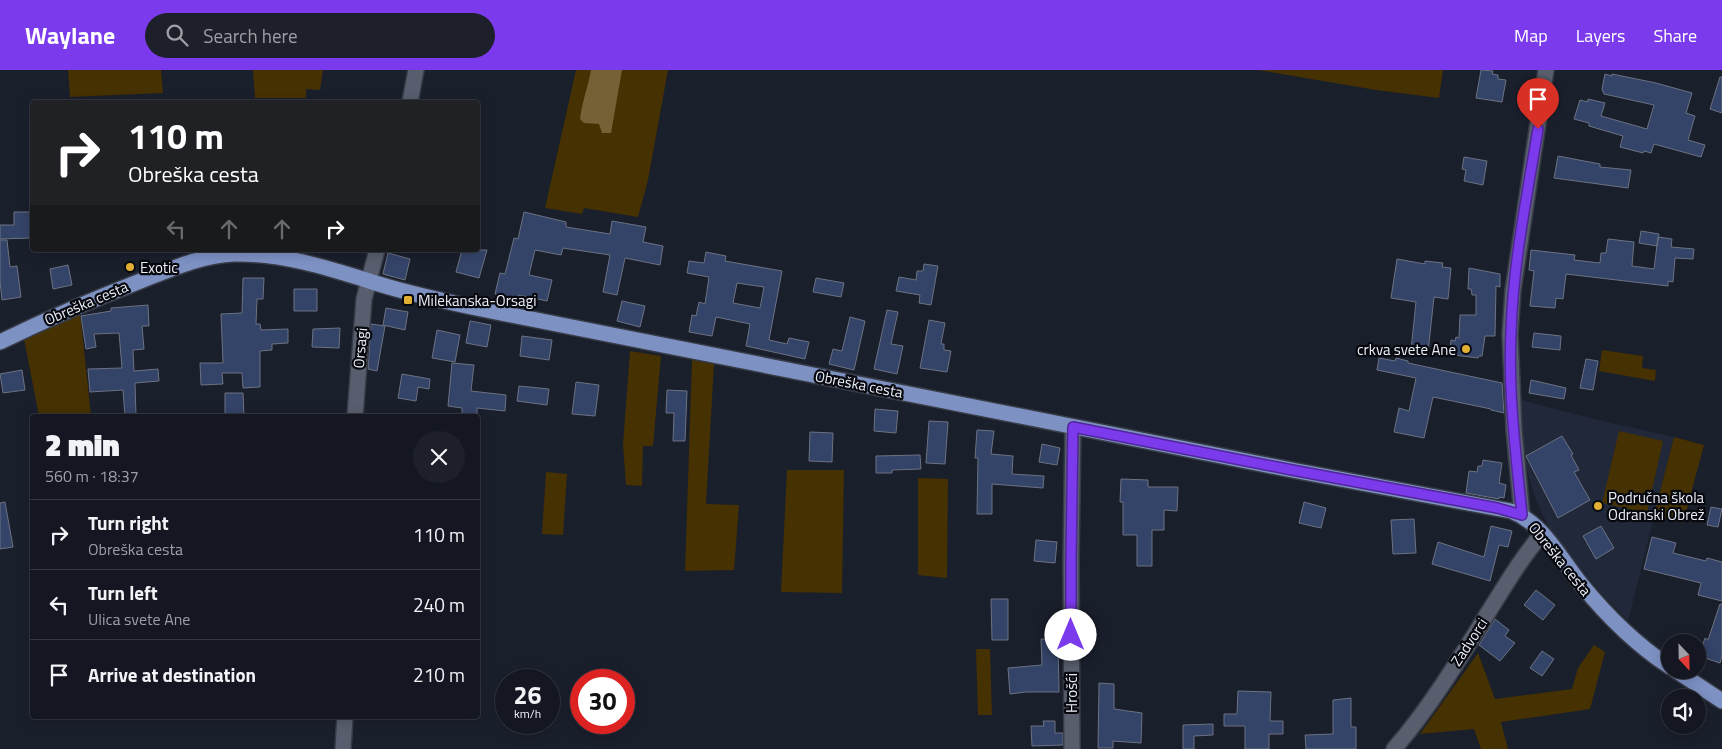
<!DOCTYPE html>
<meta charset="utf-8">
<style>
body{margin:0;font-family:"Titillium Web",sans-serif;background:#1d202a;color:#f1f3f6;height:100vh;display:flex;flex-direction:column;font-size:19px;white-space:nowrap}
*{box-sizing:border-box;margin:0}
p{font-size:16px;color:#9d9fa5}
.icon{flex:none;width:28px;height:28px;fill:none;stroke:currentColor;stroke-width:2;stroke-linecap:round;stroke-linejoin:round}
.map{position:relative;flex:1;overflow:hidden}
.drawer{position:absolute;left:30px;top:344px;width:450px;height:305px;display:flex;flex-direction:column;background:#141721;border-radius:5px;box-shadow:0 2px 12px #0003,0 0 0 1px #33363f}
.drawer>*{flex:none}
.hud{position:absolute;left:30px;top:30px;width:450px;height:152px;border-radius:5px;box-shadow:0 2px 12px #0003,0 0 0 1px #33363f;background:#202124;color:#fff;overflow:hidden}
.needle{width:32px;rotate:158deg}
.buttons{position:absolute;left:1661px;top:564px;display:grid;gap:10px}
.buttons a{display:grid;place-items:center;width:45px;height:45px;border-radius:50%;background:#141721;box-shadow:0 2px 12px #0003,0 0 0 1px #33363f;font-size:25px}
.speed{position:absolute;left:495px;top:599px;display:flex;gap:10px;font-size:25px;font-weight:700;text-align:center}
.speed>*{display:grid;place-content:center;width:65px;height:65px;border-radius:50%;background:#141721;box-shadow:0 2px 12px #0003,0 0 0 1px #33363f;line-height:1}
.speed small{font-size:12px;font-weight:400}
.speed .limit{border:8px solid #d22;background:#fff;color:#111}
.pin{position:absolute;display:grid;place-items:center;width:42px;height:42px;color:#fff;margin:-51px -21px;border-radius:50% 50% 50% 0;rotate:-45deg;box-shadow:0 0 5px #0007}
.pin .icon{rotate:45deg}
.me{position:absolute;width:55px;margin:-28px;rotate:0deg;stroke-linejoin:round;filter:drop-shadow(0 0 4px #0008)}
.turn{display:flex;align-items:center;gap:18px;height:105px;padding:0 15px;font-size:22px}
.turn .icon{width:65px;height:65px;stroke-width:2.5}
.turn b{display:block;font-size:35px;line-height:42px}
.lanes{display:flex;align-items:center;height:48px;padding:0 15px;background:#0003;justify-content:center;gap:25px;direction:ltr}
.lanes .off{opacity:.35}
.round{display:grid;place-items:center;flex:none;width:52px;height:52px;border-radius:26px;background:#1d202a}
.headline{display:flex;align-items:center;justify-content:space-between;height:85px;padding:0 15px}
h1{font-size:30px;font-weight:800;line-height:38px}
ul{padding:0;list-style:none}
li{display:flex;align-items:center;gap:15px;height:70px;padding:0 15px;border-top:1px solid #33363f}
li div{flex:1}
li b{display:block;font-size:19px}
li em{font-style:normal}
header{display:flex;align-items:center;gap:30px;box-sizing:border-box;height:70px;padding:0 25px;background:#7c3aed;color:#fff}
header strong{font-size:24px}
nav{display:flex;gap:28px;margin-inline-start:auto;font-size:18px}
.search{width:350px;height:45px;background:#1d202a;display:flex;align-items:center;gap:12px;box-sizing:border-box;padding:0 18px;border-radius:28px;color:#9d9fa5;font-size:19px}
.map>svg:first-child{display:block}
.built{fill:#20283a}
.green{fill:#453101}
.water{fill:#766035}
.building{fill:#344368;stroke:#6b7282;fill-rule:evenodd}
.lines{fill:none;stroke-linecap:round;stroke-linejoin:round}
.minor-casing{stroke:#373b46;stroke-width:18}
.major-casing{stroke:#373b46;stroke-width:18}
.minor{stroke:#585e6d;stroke-width:15}
.major{stroke:#7d91c3;stroke-width:15}
.route-casing{stroke:#51269a;stroke-width:12}
.route{stroke:#7c3aed;stroke-width:9}
.poi-dot{fill:#e2af34;stroke:#07090f;stroke-width:2}
.labels{text-anchor:middle;dominant-baseline:central;stroke-width:4.5;stroke-linejoin:round;paint-order:stroke}
.poi-label{font-size:15px;fill:#eaeef7;stroke:#07090f;text-anchor:start}
.street-label{font-size:15px;fill:#eaeef7;stroke:#07090f}
</style>
<header>
<strong>Waylane</strong>
<div class="search"><svg class="icon" aria-label="search" viewBox="0 0 24 24"><circle cx="10" cy="10" r="6"/><path d="M15 15l6 6"/></svg>Search here</div>
<nav><a>Map</a><a>Layers</a><a>Share</a></nav>
</header>
<div class="map">
<svg width="1722" height="679" viewBox="0 0 1722 679">
<rect width="100%" height="100%" fill="#1a1f2c"/>
<path class="built" d="M1521,330L1590,348L1674,367L1628,551L1602,524L1581,499L1550,458L1544,447L1535,428L1527,400L1523,372Z"/>
<path class="green" d="M68,0H161L163,23L70,27Z
M253,0H323L320,20L306,19V28H255Z
M576,0H668L648,110L638,147L584,138L582,144L545,138Z
M1258,0H1443L1439,28L1376,20Z
M80,243L91,346H39L24,269L46,258Z
M1602,280L1643,286L1642,298L1656,300L1655,311L1599,301Z
M630,281L661,286L653,376H643L642,416L626,415L623,375Z
M692,290L714,294L706,434L739,435L734,500L685,501Z
M1619,361L1663,371L1647,443L1602,433Z
M1674,367L1704,375L1683,453L1654,445Z
M787,400H844L842,523L781,522Z
M546,402L567,404L563,465L542,464Z
M918,408L948,409L947,508L918,505Z
M1594,575L1605,582L1590,639L1501,652L1508,679H1481L1474,659L1420,664L1478,583L1495,629L1572,619L1578,598Z
M976,579H990L992,645H978Z"/>
<path class="water" d="M591,0H622L611,63H602L599,54L584,53L580,49C582,32 588,17 591,0Z"/>
<path class="building" d="M1481,0L1493,1L1492,4L1498,5V9L1506,10L1502,32L1476,28Z
M1605,4L1612,6V4L1656,13L1692,23L1686,43L1695,46L1688,70L1705,75L1701,87L1654,74L1651,83L1644,81L1643,83L1620,77L1623,66L1589,56V53L1574,49L1580,30L1588,32V29L1605,33L1601,46L1647,59L1654,35L1604,24L1602,19Z
M1720,7H1722V43L1710,39Z
M1558,86L1600,94V97L1631,100L1628,118L1554,108Z
M1464,87L1487,91L1483,115L1464,111L1466,100L1462,99Z
M14,142H30L31,168L0,169V155H14Z
M524,142L566,152V157L610,164L612,151L646,157L643,172L663,176L660,195L625,188L617,225L603,222L610,185L563,178L561,185L535,180L529,205L552,210L547,231L519,225L518,229L495,224L500,203L505,204L514,168L518,169Z
M1641,161L1659,164L1657,176L1639,173Z
M1658,167L1672,169L1671,177L1694,179L1693,189L1675,188L1673,212L1668,211V216L1566,204L1563,229L1556,228L1555,238L1530,236L1534,201L1529,200L1531,180L1575,185L1574,190L1600,193L1601,183H1606L1608,169L1634,172L1632,196L1654,199Z
M0,170H7L10,197L17,196L21,227L2,230L0,211Z
M462,180H487L479,208L456,202Z
M706,182L726,186L725,191L782,201L769,270L787,274L789,268L809,272L805,289L746,276L750,254L716,247L712,266L689,262L692,245L696,246L699,232L705,234L709,207L687,203L689,191L704,193ZM737,213L764,217L760,238L733,233Z
M388,183L410,189L405,210L383,204Z
M1397,189L1425,194V191L1443,193L1442,197L1451,198L1448,229L1434,227L1428,282L1411,280L1416,232L1391,228Z
M924,194L938,196L931,235L919,233L920,225L896,221L899,207L916,210L917,201H923Z
M68,195L72,215L53,219L50,199Z
M1469,198L1500,204V217L1496,216L1495,266H1485L1482,286H1479L1478,288L1454,285V281H1450L1451,270L1455,271L1456,267L1459,268L1460,245H1476V225H1472L1471,219H1468Z
M243,208H264L263,229H257L256,254H260L261,260L288,259V273L272,274V280L260,281V317L243,318L242,303H222L223,314L201,315L200,293H223L221,244L242,243Z
M816,208L844,213L841,227L813,222Z
M294,219H317V241H294Z
M622,231L645,236L640,257L617,251Z
M148,235L149,256H142L144,279L133,280L134,301L158,299L159,311L135,313L136,346H125L123,320L90,322L88,299L122,298L119,263L94,264L96,277L86,279L81,246L111,241V238Z
M386,238L408,242L405,260L383,255Z
M887,240L898,242L891,274L903,276L897,304L874,299Z
M850,247L865,251L854,300L829,294L833,279L842,281Z
M929,250L945,253L941,274H944V280L951,281L947,302L920,298Z
M470,251L491,255L487,277L466,273Z
M371,254L385,256L377,301L368,299Z
M340,258L339,278L312,277L313,259Z
M437,260L460,265L455,292L432,288Z
M1534,263L1561,266L1560,280L1532,277Z
M522,266L552,270L549,290L520,286Z
M1379,288L1395,291L1396,288L1408,291V293L1502,313L1504,343L1491,340V339L1433,327L1424,368L1394,362L1399,338L1409,341L1416,308L1377,300Z
M1586,289L1598,291L1593,320L1580,318Z
M452,293L474,295L471,321L506,325L505,341L477,338V346L462,344V338L448,336Z
M22,300L25,320L3,323L0,304Z
M402,304L430,309L429,319L418,317L416,331L398,328Z
M1531,310L1566,318L1564,329L1529,323Z
M576,312L599,315L595,346L572,344Z
M519,316L549,319L547,335L517,331Z
M667,320L687,321L685,371H673L674,343H666Z
M225,323H243L244,346H225Z
M875,339L898,341L896,363L874,361Z
M929,351L948,352L945,394L926,393Z
M977,360L994,361L991,384L1013,386L1012,404L1044,406L1043,418L992,414V444H977L978,388H975Z
M810,362L833,363L832,392L809,391Z
M1562,366L1573,384L1571,385L1579,400L1574,402L1590,430L1558,448L1526,386Z
M1042,374L1060,378L1057,395L1039,392Z
M920,385L921,399L892,400V403H876V386Z
M1483,390L1502,393L1499,413L1506,415L1504,428L1499,427V429L1466,423L1469,401L1477,402L1478,396H1482Z
M1121,409L1148,410V417H1178L1177,441L1164,440V460H1152V496H1137V465H1123V432H1120Z
M5,432L13,477L0,479V433Z
M1304,432L1326,438L1321,458L1299,453Z
M1711,437L1722,439L1718,457L1707,455Z
M1414,449L1416,483L1393,484L1391,450Z
M1491,456L1512,461L1508,477L1499,475L1490,511L1432,494L1438,472L1484,487Z
M1601,456L1614,478L1596,489L1583,466Z
M1652,467L1676,473L1673,483L1706,491L1707,488L1722,492V531L1698,525L1701,513L1644,499Z
M1036,470L1057,472L1055,493L1034,491Z
M1536,520L1555,535L1543,550L1524,535Z
M991,529H1008V570H992Z
M1720,534H1722V586L1720,593L1699,586L1705,568L1708,570Z
M1495,549L1509,560L1505,566L1515,573L1500,591L1479,575Z
M1041,569H1058L1059,622H1026L1010,624L1008,598L1042,595Z
M1542,581L1554,589L1542,606L1530,598Z
M1099,613L1114,614V639L1142,643L1141,673L1113,671V678H1098Z
M1238,621L1271,622L1270,651H1283V664H1269V679H1245V656H1224V644H1237Z
M1351,628V657H1356V679H1306L1305,665L1333,664V630Z
M1043,651H1055V663H1063V675L1032,676L1031,656H1044Z
M1213,654V665L1194,666V679H1183V655Z"/>
<g class="lines">
<g class="minor-casing">
<path id="minor" d="M410,32L416,0
M355,346L364,229L377,180
M1522,445L1514,360L1510,264L1513,220L1546,0
M343,679L345,646
M1072,679L1071,490L1073,357
M1394,679C1428,640 1459,590 1486,546C1504,518 1520,489 1542,464"/>
</g>
<g class="major-casing">
<path id="major" d="M0,272C47,249 94,229 143,210C171,199 203,185 234,184C285,183 334,200 382,215C415,225 448,232 481,239L1292,400L1511,441C1543,453 1560,488 1581,514C1607,546 1635,574 1670,597
M1675,600L1722,631"/>
</g>
<use href="#minor" class="minor"/>
<use href="#major" class="major"/>
</g>
<g class="lines">
<g class="route-casing">
<path id="route" d="M1071,565V490L1073,357L1292,400L1497,438L1522,445C1516,385 1508,323 1511,262C1513,194 1527,126 1538,59"/>
</g>
<use href="#route" class="route"/>
</g>
<g class="poi-dot">
<circle cx="130" cy="197" r="5"/>
<rect x="403" y="225" width="10" height="10" rx="2.5"/>
<circle cx="1466" cy="279" r="5"/>
<circle cx="1598" cy="436" r="5"/>
</g>
<g class="labels">
<g class="poi-label">
<text x="140" y="197">Exotic</text>
<text x="418" y="230">Milekanska-Orsagi</text>
<text x="1456" y="279" text-anchor="end">crkva svete Ane</text>
<text x="1608" y="427">Područna škola<tspan x="1608" dy="17">Odranski Obrež</tspan></text>
</g>
<g class="street-label">
<text transform="translate(86 233) rotate(-23)">Obreška cesta</text>
<text transform="translate(360 278) rotate(-85)">Orsagi</text>
<text transform="translate(859 314) rotate(11)">Obreška cesta</text>
<text transform="translate(1560 489) rotate(51)">Obreška cesta</text>
<text transform="translate(1469 572) rotate(-57)">Zadvorci</text>
<text transform="translate(1071 623) rotate(-90)">Hrošći</text>
</g>
</g>
</svg>
<div class="buttons">
<a><svg class="needle" viewBox="-14 -14 28 28"><path d="M0-13l5 13h-10z" fill="#e53935"/><path d="M0 13l5-13h-10z" fill="#9d9fa5"/></svg></a>
<a><svg class="icon" aria-label="sound" viewBox="0 0 24 24"><path d="M4 9h4l5-4v14l-5-4H4zM17 9q2 3 0 6"/></svg></a>
</div>
<div class="speed"><div>26<small>km/h</small></div><div class="limit">30</div></div>
<div class="pin" style="left:1538px;top:59px;background:#d93025"><svg class="icon" aria-label="arrive" viewBox="0 0 24 24"><path d="M6 21V4h12l-3 4 3 4H6"/></svg></div>
<svg class="me" style="left:1071px;top:565px" viewBox="-20 -20 40 40"><circle r="19" fill="#fff"/><path d="M0-13L10 11 0 6-10 11z" fill="#7c3aed"/></svg>
<div class="hud">
<div class="turn"><svg class="icon" aria-label="right" viewBox="0 0 24 24"><path d="M7 20v-9h11M14 6l5 5-5 5"/></svg><div><b>110 m</b>Obreška cesta</div></div>
<div class="lanes"><svg class="icon off" aria-label="left" viewBox="0 0 24 24"><path d="M17 20v-9H6M10 6l-5 5 5 5"/></svg><svg class="icon off" aria-label="ahead" viewBox="0 0 24 24"><path d="M12 20V5M6 11l6-6 6 6"/></svg><svg class="icon off" aria-label="ahead" viewBox="0 0 24 24"><path d="M12 20V5M6 11l6-6 6 6"/></svg><svg class="icon" aria-label="right" viewBox="0 0 24 24"><path d="M7 20v-9h11M14 6l5 5-5 5"/></svg></div>
</div>
<section class="drawer">
<div class="headline"><div><h1>2 min</h1><p>560 m · 18:37</p></div><a class="round"><svg class="icon" aria-label="close" viewBox="0 0 24 24"><path d="M6 6l12 12M18 6L6 18"/></svg></a></div>
<ul>
<li><svg class="icon" aria-label="right" viewBox="0 0 24 24"><path d="M7 20v-9h11M14 6l5 5-5 5"/></svg><div><b>Turn right</b><p>Obreška cesta</p></div><em>110 m</em></li>
<li><svg class="icon" aria-label="left" viewBox="0 0 24 24"><path d="M17 20v-9H6M10 6l-5 5 5 5"/></svg><div><b>Turn left</b><p>Ulica svete Ane</p></div><em>240 m</em></li>
<li><svg class="icon" aria-label="arrive" viewBox="0 0 24 24"><path d="M6 21V4h12l-3 4 3 4H6"/></svg><div><b>Arrive at destination</b></div><em>210 m</em></li>
</ul>
</section>
</div>
